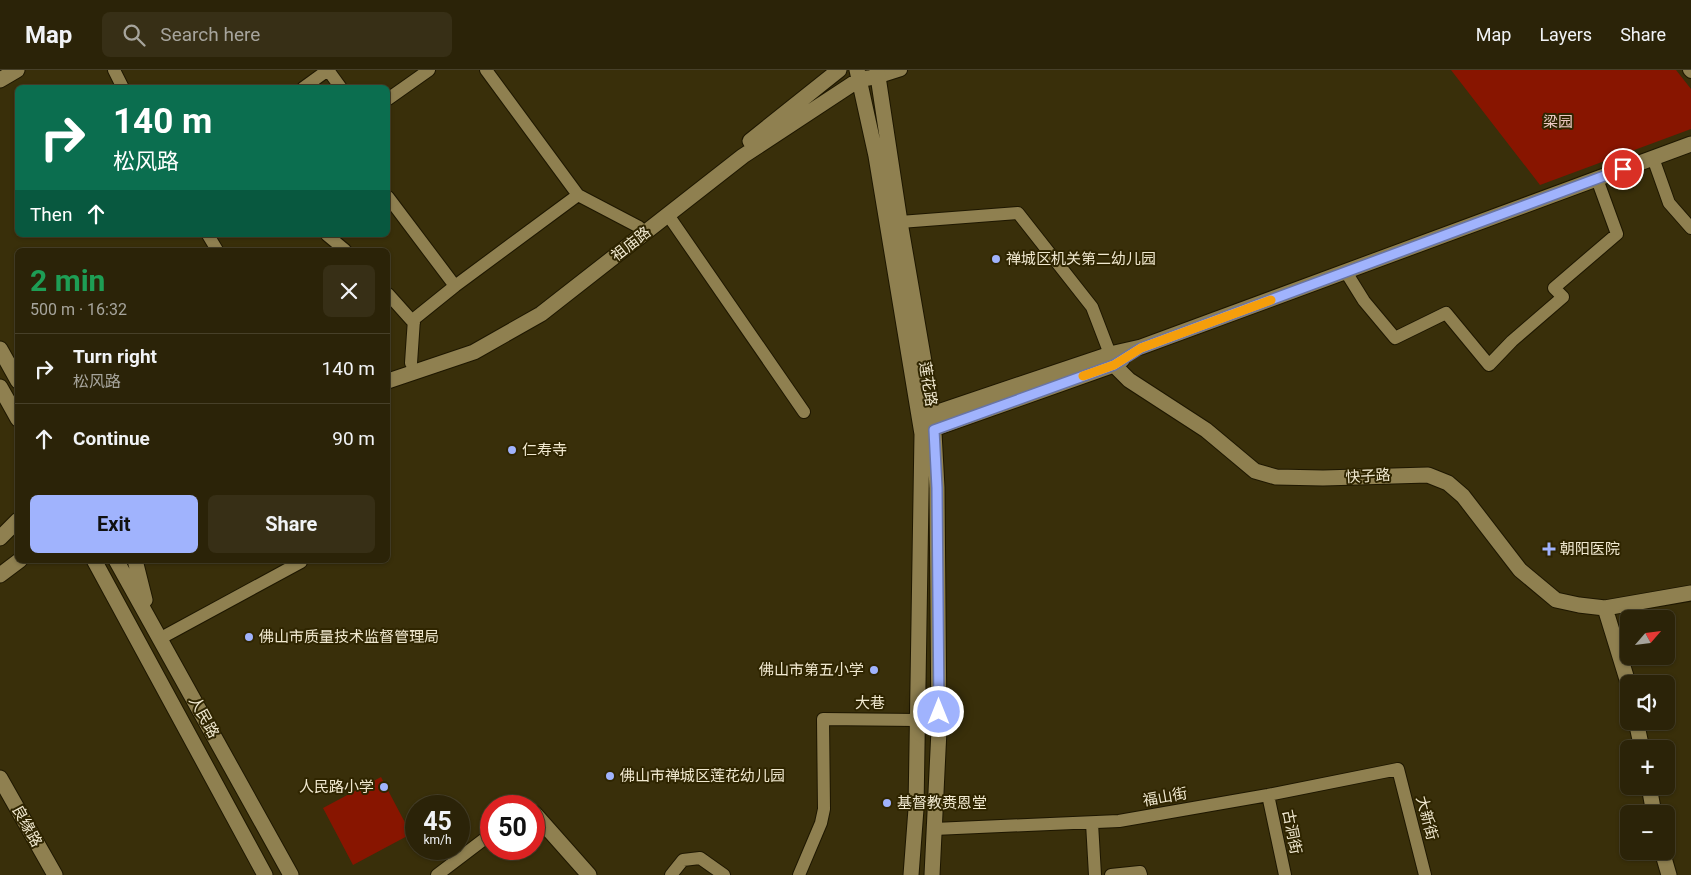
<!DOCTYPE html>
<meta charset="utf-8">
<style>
body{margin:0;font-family:Roboto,"Noto Sans SC",sans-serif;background:#372f16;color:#f1f3f6;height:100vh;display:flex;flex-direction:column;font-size:19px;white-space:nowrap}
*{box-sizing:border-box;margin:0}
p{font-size:16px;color:#a6a49c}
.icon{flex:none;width:28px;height:28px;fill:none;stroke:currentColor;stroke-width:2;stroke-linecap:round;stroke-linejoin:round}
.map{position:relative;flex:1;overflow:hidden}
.details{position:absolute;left:15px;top:178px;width:375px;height:315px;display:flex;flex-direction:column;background:#2b2308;border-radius:8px;box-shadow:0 1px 4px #0004,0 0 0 1px #474029}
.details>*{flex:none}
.banner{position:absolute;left:15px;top:15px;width:375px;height:152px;border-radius:8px;box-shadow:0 1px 4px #0004,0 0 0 1px #474029;background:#0b6e4f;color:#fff;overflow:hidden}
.needle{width:32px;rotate:62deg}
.buttons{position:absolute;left:1620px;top:540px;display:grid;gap:10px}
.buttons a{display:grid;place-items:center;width:55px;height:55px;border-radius:8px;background:#2b2308;box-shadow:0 1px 4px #0004,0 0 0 1px #474029;font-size:25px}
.speed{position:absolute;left:405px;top:725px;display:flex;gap:10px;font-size:25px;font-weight:700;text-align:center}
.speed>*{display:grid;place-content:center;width:65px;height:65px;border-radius:50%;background:#2b2308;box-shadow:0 1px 4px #0004,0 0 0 1px #474029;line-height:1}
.speed small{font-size:12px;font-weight:400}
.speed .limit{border:8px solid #d22;background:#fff;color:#111}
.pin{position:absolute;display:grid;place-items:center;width:42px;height:42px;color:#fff;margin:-21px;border:2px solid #fff;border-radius:50%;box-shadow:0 1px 5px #0007}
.me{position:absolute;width:55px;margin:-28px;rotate:0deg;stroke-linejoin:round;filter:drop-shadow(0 0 4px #0008)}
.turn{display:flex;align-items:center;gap:18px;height:105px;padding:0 15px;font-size:22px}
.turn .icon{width:65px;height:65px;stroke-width:2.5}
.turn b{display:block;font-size:35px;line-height:42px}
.then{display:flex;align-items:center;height:48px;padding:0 15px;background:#0003;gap:10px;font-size:19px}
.round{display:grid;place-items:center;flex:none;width:52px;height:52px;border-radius:8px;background:#372f16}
.head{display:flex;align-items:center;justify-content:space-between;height:85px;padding:0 15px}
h1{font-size:30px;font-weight:700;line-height:38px;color:#1e9e55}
.cta{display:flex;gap:10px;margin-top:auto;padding:10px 15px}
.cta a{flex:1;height:58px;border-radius:8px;background:#a0b3fd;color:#111;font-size:20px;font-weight:700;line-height:58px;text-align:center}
.cta a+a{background:#372f16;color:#f1f3f6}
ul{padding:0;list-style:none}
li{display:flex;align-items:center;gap:15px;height:70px;padding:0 15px;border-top:1px solid #474029}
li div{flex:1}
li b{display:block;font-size:19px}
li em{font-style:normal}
header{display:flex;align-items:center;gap:30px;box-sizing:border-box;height:70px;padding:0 25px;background:#2b2308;border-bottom:1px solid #474029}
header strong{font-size:24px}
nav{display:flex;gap:28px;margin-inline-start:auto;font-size:18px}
.search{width:350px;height:45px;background:#372f16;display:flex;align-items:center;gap:12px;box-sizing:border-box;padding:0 18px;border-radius:8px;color:#a6a49c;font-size:19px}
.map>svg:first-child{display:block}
.green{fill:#881500}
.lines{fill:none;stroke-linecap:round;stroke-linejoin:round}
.street-casing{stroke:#1e1701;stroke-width:14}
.secondary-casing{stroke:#1e1701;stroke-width:17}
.street{stroke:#8f8050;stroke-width:12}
.secondary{stroke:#8f8050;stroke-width:15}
.route-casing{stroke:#6874a4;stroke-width:12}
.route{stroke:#a0b3fd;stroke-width:9}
.slow{stroke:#f59e0b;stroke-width:9}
.poi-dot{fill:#a0b3fd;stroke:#2f2500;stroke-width:2}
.labels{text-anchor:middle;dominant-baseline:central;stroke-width:4;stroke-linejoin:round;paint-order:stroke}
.park-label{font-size:15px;fill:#edcbc4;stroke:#2f2500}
.street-label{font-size:15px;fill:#f0e8cf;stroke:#2f2500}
.poi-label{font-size:15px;fill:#f0e8cf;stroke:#2f2500;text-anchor:start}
</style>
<header>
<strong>Map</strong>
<div class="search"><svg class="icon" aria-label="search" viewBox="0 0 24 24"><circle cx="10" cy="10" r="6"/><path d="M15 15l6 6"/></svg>Search here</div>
<nav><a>Map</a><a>Layers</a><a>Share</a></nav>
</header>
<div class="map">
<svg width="1691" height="805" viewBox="0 0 1691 805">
<rect width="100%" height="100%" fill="#392f0a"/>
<path class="green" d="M1451,0H1676L1691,19V59L1540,115Z
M381,707L411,764L353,795L323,738Z"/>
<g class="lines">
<g class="street-casing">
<path id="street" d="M114,0L123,18
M328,0L341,18
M486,0L578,125L639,157
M1689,0L1691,2
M879,7L901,0
M303,18L328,0
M388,29L429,0
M1653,88L1669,133L1691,158
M388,127L455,216L414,249L411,293
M668,145L804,342
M900,152L1018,143L1092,237L1110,284
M208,165L217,180
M327,165L345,180
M1346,202L1364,231L1395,268L1446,243L1489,295L1512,271L1563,227L1554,218L1617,164L1597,109
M455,216L578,125
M388,224L414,253
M161,568L301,492L300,490
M1268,725L1285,805
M1092,753L1095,805
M934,759L1119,751L1268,725L1398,699L1425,805
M437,805L491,764
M671,805L683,790L700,788L724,805
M799,805L821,753L824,739L823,649L917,650
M1111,805L1140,802L1141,805"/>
</g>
<g class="secondary-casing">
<path id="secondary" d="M857,0L876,86L922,364L916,739L911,805
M877,0L900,152L933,344L937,418L939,660L932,805
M0,10L17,0
M750,71L839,0
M0,279L18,311
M1110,284L1114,295L1129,310L1206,360L1255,401L1276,407L1323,408L1428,405L1448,413L1463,426L1520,500L1556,530L1579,535L1605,538L1691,523
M388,311L474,282L541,244L743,86L860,9L869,8
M0,317L18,349
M920,348L1110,284L1141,277L1691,74
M925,362L1114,295L1122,290
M0,468L18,450
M94,490L265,805
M116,490L291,805
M135,490L145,530
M0,505L20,490
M1605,538L1629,616
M1636,651L1642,679
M0,708L55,805
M1649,716L1654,744
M534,743L589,805
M1662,781L1669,805"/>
</g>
<use href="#street" class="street"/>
<use href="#secondary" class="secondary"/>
</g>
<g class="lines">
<g class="route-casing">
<path id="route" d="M939,642L937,418L934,360L1114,295L1141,278L1623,99"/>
</g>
<use href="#route" class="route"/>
<path class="slow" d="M1083,306L1114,295L1141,278L1271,230"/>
</g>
<g class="poi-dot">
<circle cx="996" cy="189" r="5"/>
<circle cx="512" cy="380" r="5"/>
<path d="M1546.5 471.5h5v5h5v5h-5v5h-5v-5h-5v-5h5z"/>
<circle cx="249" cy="567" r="5"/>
<circle cx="874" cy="600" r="5"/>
<circle cx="610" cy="706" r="5"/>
<circle cx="384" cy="717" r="5"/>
<circle cx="887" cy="733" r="5"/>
</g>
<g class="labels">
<g class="park-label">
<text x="1558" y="52">梁园</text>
</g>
<g class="street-label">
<text transform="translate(631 174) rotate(-38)">祖庙路</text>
<text transform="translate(928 314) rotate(81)">莲花路</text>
<text transform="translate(1368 406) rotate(-3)">快子路</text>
<text x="870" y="633">大巷</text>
<text transform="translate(204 647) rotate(61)">人民路</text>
<text transform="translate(1165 727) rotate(-10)">福山街</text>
<text transform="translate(1427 748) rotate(75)">大新街</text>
<text transform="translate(27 756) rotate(61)">良缘路</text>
<text transform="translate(1292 762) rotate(79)">古洞街</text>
</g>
<g class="poi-label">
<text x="1006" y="189">禅城区机关第二幼儿园</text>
<text x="522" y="380">仁寿寺</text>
<text x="1560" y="479">朝阳医院</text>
<text x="259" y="567">佛山市质量技术监督管理局</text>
<text x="864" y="600" text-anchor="end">佛山市第五小学</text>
<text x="620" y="706">佛山市禅城区莲花幼儿园</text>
<text x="374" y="717" text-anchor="end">人民路小学</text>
<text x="897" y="733">基督教赉恩堂</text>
</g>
</g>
</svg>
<div class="buttons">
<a><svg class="needle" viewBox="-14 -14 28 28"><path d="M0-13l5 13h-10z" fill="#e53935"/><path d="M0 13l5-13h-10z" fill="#a6a49c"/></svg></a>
<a><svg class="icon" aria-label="sound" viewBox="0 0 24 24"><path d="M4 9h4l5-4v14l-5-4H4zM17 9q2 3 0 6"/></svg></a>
<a>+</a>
<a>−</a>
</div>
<div class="speed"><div>45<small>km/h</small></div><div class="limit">50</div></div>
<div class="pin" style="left:1623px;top:99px;background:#d93025"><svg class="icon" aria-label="arrive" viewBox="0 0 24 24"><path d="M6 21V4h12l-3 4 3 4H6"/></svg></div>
<svg class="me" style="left:939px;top:642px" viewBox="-20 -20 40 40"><circle r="17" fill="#a0b3fd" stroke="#fff" stroke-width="3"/><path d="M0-11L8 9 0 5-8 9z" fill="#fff"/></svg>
<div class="banner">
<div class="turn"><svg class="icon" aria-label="right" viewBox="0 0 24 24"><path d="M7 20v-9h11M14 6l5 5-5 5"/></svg><div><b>140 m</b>松风路</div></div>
<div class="then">Then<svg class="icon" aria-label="ahead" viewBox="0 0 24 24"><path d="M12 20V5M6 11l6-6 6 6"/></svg></div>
</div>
<section class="details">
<div class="head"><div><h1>2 min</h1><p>500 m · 16:32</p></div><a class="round"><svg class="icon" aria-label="close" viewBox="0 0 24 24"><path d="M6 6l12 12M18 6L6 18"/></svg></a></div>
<ul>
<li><svg class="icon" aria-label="right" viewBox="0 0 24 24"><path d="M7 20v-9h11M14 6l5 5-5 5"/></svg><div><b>Turn right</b><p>松风路</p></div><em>140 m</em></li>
<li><svg class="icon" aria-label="ahead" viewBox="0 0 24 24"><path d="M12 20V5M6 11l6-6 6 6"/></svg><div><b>Continue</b></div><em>90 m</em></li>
</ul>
<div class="cta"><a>Exit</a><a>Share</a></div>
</section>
</div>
